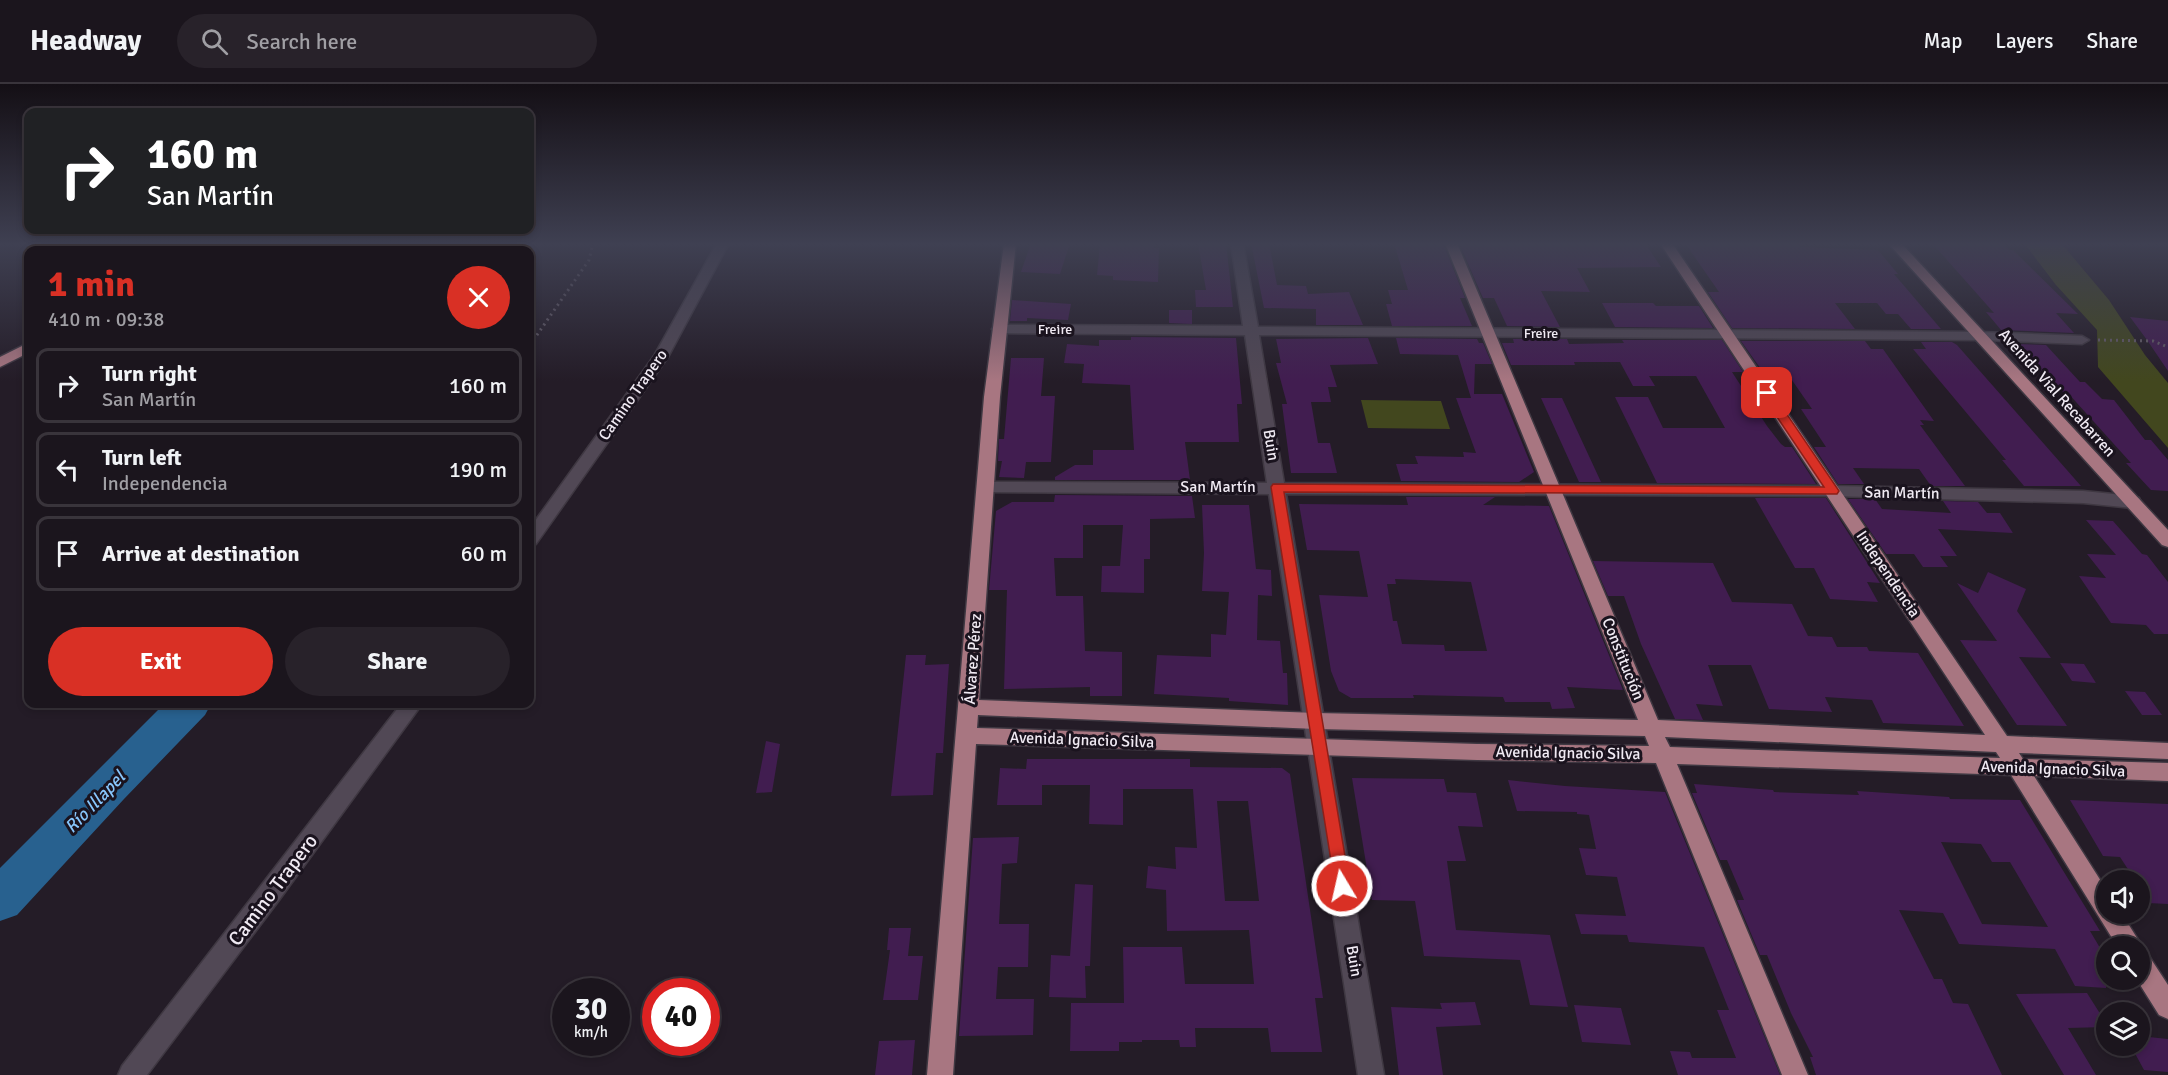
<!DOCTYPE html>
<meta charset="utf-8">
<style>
body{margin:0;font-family:Signika,sans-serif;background:#28222a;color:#f1f3f6;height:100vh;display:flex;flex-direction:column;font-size:22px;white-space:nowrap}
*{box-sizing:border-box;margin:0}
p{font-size:20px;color:#a09fa4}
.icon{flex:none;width:33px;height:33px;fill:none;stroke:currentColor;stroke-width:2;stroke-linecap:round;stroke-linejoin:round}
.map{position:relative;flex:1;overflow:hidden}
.side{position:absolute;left:24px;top:162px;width:510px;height:462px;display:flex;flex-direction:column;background:#1b151d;border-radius:12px;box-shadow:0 3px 9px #0003,0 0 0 2px #39343b}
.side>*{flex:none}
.banner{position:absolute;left:24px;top:24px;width:510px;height:126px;border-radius:12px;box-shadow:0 3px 9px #0003,0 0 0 2px #39343b;background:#202124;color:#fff;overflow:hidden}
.fabs{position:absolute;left:2096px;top:786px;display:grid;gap:12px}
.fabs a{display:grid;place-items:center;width:54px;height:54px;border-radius:50%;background:#1b151d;box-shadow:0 3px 9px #0003,0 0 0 2px #39343b;font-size:30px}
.speed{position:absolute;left:552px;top:894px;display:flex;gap:12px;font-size:30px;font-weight:700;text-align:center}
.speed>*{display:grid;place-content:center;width:78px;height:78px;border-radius:50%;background:#1b151d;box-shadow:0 3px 9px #0003,0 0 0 2px #39343b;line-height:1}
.speed small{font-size:15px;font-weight:400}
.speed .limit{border:9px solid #d22;background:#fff;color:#111}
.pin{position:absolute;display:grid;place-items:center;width:51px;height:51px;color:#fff;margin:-26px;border-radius:12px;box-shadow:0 3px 9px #0006}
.me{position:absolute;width:66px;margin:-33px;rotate:351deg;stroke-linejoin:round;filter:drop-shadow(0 0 4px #0008)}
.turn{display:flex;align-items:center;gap:21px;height:126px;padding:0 24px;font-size:27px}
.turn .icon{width:78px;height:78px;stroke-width:2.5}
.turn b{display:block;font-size:42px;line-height:51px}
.round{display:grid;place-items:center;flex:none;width:63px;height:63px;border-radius:32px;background:#28222a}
.headline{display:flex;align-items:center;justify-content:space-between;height:102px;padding:0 24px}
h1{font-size:36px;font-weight:700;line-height:45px;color:#d93025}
.button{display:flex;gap:12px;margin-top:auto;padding:12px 24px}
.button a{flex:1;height:69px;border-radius:36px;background:#d93025;color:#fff;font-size:24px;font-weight:700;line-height:69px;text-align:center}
.button a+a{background:#28222a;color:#f1f3f6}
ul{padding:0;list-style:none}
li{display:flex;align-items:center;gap:18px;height:75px;margin:0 12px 9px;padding:0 12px;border:3px solid #39343b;border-radius:12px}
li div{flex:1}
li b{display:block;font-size:22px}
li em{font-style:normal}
header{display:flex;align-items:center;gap:36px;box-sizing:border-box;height:84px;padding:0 30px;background:#1b151d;border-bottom:2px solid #39343b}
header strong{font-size:28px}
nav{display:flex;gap:33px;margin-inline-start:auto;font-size:21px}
.search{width:420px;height:54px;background:#28222a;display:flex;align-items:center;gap:15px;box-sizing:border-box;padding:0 21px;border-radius:33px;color:#a09fa4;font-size:22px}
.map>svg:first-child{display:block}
.green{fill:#42471e}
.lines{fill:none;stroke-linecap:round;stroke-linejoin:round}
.river{fill:#28618f;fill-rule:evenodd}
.building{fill:#411d50;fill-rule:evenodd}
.minor-casing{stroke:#3f3842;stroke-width:3}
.major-casing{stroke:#3f3842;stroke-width:3}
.path{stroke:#645c67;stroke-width:3;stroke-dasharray:2 4;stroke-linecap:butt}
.minor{fill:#514855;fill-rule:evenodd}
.major{fill:#a87681;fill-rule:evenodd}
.route{fill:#d93025;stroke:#8d1f18;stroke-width:1.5}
.labels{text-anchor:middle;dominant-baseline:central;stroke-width:6;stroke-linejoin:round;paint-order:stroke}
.far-street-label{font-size:14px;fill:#f0eaf3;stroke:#1a131e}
.street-label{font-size:16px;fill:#f0eaf3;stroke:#1a131e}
.water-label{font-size:18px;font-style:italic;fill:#88c6fc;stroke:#1a131e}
.near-street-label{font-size:20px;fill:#f0eaf3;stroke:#1a131e}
</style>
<header>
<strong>Headway</strong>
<div class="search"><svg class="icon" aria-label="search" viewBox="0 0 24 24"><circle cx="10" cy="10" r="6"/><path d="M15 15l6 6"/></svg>Search here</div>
<nav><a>Map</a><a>Layers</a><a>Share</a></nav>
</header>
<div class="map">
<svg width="2168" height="991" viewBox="0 0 2168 991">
<rect width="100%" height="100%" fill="#241c27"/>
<path class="green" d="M2024,159H2061L2109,216L2145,271L2168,299V364L2098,283L2097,246L2056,201Z
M1361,316L1441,317L1450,345L1368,344Z"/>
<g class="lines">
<path class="river" d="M474,159H500L501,166H474Z
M164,620H211L205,631L124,715L17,831L0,837V784Z"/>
</g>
<path class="building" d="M1031,159H1070L1060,190L1021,188Z
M1100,159H1154V164H1159L1158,198L1113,196V192L1097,191Z
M1198,159H1226L1233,223H1196L1195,206H1206Z
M1251,159H1269L1277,201L1306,202L1308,210L1349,208L1363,241H1316V225L1264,224Z
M1394,159H1443L1465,214H1460L1472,242H1392L1386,220H1392L1388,206H1408Z
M1459,159H1645L1661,183L1577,184L1590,208L1541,207L1560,243L1507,242L1494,214H1483Z
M1685,159H1797L1801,163L1878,166L1898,190H1894L1941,245H1911L1898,230H1886L1877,219H1835L1855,245L1732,244L1708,208H1719Z
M1932,159H2002L2009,166H2013L2078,230L2056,229L2074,249L2001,246L1986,228L1994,229Z
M1012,216L1071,220L1068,236L1027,234V237H1010Z
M1602,219H1653L1656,222H1699L1713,244L1615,243Z
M1169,226H1192V240L1169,239Z
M2130,233L2168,237V287L2147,256Z
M1131,253L1236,254L1242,320H1237L1239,358H1185L1190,396H1055V393L1075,381H1093V366H1134L1130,301L1082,299L1084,280L1064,279L1067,260L1099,262V256H1131Z
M1368,254L1378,280L1330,281L1337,303H1328L1331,318H1311L1318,359H1330L1337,389H1291L1282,320H1287L1276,279H1281L1276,255Z
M1396,254L1477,255L1479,259H1483L1492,280H1475L1474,310H1502L1534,388L1519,398L1401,397L1396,380H1418L1415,372L1464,373L1463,368L1476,369L1456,314H1471L1458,271L1400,270Z
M1513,255H1567L1569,260L1624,259L1622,256H1722L1743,288H1732L1767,342L1781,360L1785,363H1792L1816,400L1657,399L1615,313H1648L1663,344H1725L1696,292H1649L1655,302H1633L1620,278H1574L1575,281H1511L1502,259H1514Z
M1741,257H1865L1871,265H1883L1934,337L1920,336L1924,341H1920L1965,402H1931L1919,385L1853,384L1864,400H1838L1814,363H1826L1801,325H1812L1787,289L1763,288Z
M1921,258H1952L1957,261L2081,402H2024L2002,376H2006L1913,265H1926Z
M2015,260L2046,261L2080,298H2085L2102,315L2114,316L2145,356H2151L2168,376V407L2151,406L2126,379H2131L2067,308H2059Z
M1011,274H1044L1041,312H1055L1051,378H1026L1024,394L999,393L1002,377H998L999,355H1004Z
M1541,314H1562L1601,398H1579Z
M1055,411L1192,412L1195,434L1150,435V475H1144V509L1101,508L1102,482H1120L1123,441H1083V474H1054L1056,512H1083L1085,567L1122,568V612H1090V603L1004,605L1007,506H989L996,427L1012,418H1054Z
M1406,413H1495L1483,421L1549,422L1623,606L1567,603L1575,624L1552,625L1550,618H1505L1503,613L1413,611L1414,614H1351L1339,607L1331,587L1319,511L1368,513L1359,467L1307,466L1299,420L1408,421ZM1395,495L1471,498L1487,567H1445L1444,561L1402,560L1397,537H1393L1387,500H1396Z
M1755,414H1826L1880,499L1867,498L1878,518L1830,515L1814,484H1795Z
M1848,415H1875L1882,425L1951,429L1943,417L1978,418L1987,429H2000L2013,449L1938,445L1957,472H1940L1948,483H1923L1914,470H1886Z
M1202,421H1249L1256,485L1271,486L1272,512L1258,511L1257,556L1280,557L1283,589H1287L1288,621L1229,617V614L1154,610L1157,571L1211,573V550L1226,551L1229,508L1202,507L1204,469Z
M2086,436L2113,437L2142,470L2147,471L2168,498V550H2154L2146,541L2111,539L2079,492L2106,494L2087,470L2116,471Z
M1593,477L1713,479L1732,518L1792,520L1808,552L1832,553L1837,563H1867L1869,567L1918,569L1964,642L1883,639L1872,616L1825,613L1832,628L1769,625L1751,581H1708L1723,622L1696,620L1703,636L1675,635L1641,560L1624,512H1608Z
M1988,488L2026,505L2017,527L2051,574L2019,573L2067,642L2017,641L1960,556L1997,557L1957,499L1978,509Z
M906,571H926L925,581L949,580L943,669H936L933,711L891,712Z
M2060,579L2084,580L2096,599L2072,597Z
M2125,607L2145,608L2162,631H2142Z
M766,657L780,660L772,708L756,709Z
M1027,675H1190V683L1282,684L1290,690L1323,914H1315L1322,968H1271L1268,944H1195L1196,963H1180L1179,956H1142V958H1119V967H1070L1071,919H1124L1123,863H1182L1185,900H1254L1249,846L1167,847L1166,806L1146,804L1148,782L1176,785L1175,763L1197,764L1193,705H1123V741L1089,740L1090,701H1042V721H997L1000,684L1026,685ZM1217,717H1248L1259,817H1225Z
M1352,694L1444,695L1447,708L1476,709L1483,743L1458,742L1466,777H1447L1456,846L1550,851L1568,923L1530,921L1520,876L1424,872L1415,817L1372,816Z
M1508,696L1565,702L1665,708L1780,991H1678L1670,967L1690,968L1692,974H1736L1717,926H1729L1704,863L1629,858L1627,851L1581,850L1575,830L1626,832L1617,793L1586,791L1579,764L1596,765L1589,731L1577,730V728L1517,727Z
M1694,700L1773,706L1774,708L1859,711L1857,707L1949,713L1950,715L2020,716L2100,847H2090L2106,874V904L2075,902L2055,865L1959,860L1943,829L1899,826L1934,895H1942L1953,919L1968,920L2002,991H1816L1810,973H1813L1791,929L1767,871H1760L1737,816H1744L1727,776H1720L1692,709H1697ZM1941,758L1981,760L1992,778H2010L2048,843L1982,840Z
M2070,716L2168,720V820L2148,819L2139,803V796H2135L2120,773L2103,772Z
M1019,753L1017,779L1002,780L999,840H1029L1028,883H998L996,915H1034L1033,951L959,952L973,754Z
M1075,800L1093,801L1090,882H1085L1086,914L1049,913L1051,871L1070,872Z
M889,844H911L908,872H923L918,916H883L890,866H887Z
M2087,909L2106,939V943L2068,944L2096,991H2064L2016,910Z
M1475,918L1481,941L1436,943L1443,991H1399L1391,923L1442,925L1440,919Z
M1574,921L1621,924L1631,961L1582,958Z
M2139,952L2168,955V988L2144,986L2131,962H2139Z
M915,956L912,991H875L879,957Z"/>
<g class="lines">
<g class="minor-casing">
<path id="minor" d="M717,159H729L668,273L536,460L530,462V444L654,272Z
M1231,159H1243L1258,243L1981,248L2082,252L2089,256L2082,260L1981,256L1259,251L1284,399L1833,402L2083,407L2133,412L2139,414L2141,418L2139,422L2133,424L2083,419L1833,412L1286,410L1384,991H1358L1269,410L986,408L980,407L978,403L980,399L986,398L1267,399L1245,251L999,249L992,245L999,241L1243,242Z
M401,620H422L279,816L147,991H118L122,982Z"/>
</g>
<g class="major-casing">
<path id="major" d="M186,159H200L192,166H178Z
M1004,159H1016L1000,313L979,616L1316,629L1638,636L1445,159H1457L1658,636L1985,651L1660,159H1672L2007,652L2168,659V675L2019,669L2023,675L2168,679V697L2034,692L2106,805V830H2122L2142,862L2140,866L2147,869L2168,901V935L2159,931L2137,896H2139V862H2117L2011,691L1677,680L1808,991H1782L1656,679L1477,676L976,660L953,991H927L984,313ZM978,631L1316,645L1645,652L1649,662L1477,660L977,644ZM1665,653L1996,668L2000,674L1670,663Z
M1888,159H1901L2168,446V463L2162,461Z
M28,259V269L0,283V273Z"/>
</g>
<path class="path" d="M2098,256L2153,257L2168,263
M530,261L589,176L593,159"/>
<use href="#minor" class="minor"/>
<use href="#major" class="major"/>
</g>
<linearGradient id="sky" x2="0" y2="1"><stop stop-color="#140f15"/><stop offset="0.54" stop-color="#3f4052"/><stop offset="1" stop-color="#3f4052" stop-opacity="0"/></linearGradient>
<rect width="2168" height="297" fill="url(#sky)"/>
<path class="route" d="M1767,306L1771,307L1837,404L1839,407L1837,410L1284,408L1350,802L1348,808L1342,810L1336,808L1271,403L1273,400L1824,403L1761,309Z"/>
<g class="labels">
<g class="far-street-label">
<text x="1055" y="245">Freire</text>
<text x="1541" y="249">Freire</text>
</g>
<g class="street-label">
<text transform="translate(2057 309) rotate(48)">Avenida Vial Recabarren</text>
<text transform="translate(633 311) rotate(-55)">Camino Trapero</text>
<text transform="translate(1271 361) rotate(81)">Buin</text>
<text x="1218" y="403">San Martín</text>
<text transform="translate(1902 409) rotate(1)">San Martín</text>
<text transform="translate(1888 490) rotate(56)">Independencia</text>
<text transform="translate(973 575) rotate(-86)">Álvarez Pérez</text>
<text transform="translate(1623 575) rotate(68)">Constitución</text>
<text transform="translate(1082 656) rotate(2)">Avenida Ignacio Silva</text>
<text transform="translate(1568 669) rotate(1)">Avenida Ignacio Silva</text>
<text transform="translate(2053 685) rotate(2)">Avenida Ignacio Silva</text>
<text transform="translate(1354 877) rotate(81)">Buin</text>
</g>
<g class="water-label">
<text transform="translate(95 718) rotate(-46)">Río Illapel</text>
</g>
<g class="near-street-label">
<text transform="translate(273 806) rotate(-53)">Camino Trapero</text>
</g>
</g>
</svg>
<div class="fabs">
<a><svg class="icon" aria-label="sound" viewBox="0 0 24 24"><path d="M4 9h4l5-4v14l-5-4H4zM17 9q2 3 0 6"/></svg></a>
<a><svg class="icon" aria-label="search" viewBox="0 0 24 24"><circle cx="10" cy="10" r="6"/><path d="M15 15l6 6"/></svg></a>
<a><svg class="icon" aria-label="layers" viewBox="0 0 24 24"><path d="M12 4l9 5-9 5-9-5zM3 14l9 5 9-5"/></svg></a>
</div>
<div class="speed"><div>30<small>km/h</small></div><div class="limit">40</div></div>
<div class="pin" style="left:1767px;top:309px;background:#d93025"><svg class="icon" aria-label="arrive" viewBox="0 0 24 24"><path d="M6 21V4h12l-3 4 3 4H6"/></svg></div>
<svg class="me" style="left:1342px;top:802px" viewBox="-20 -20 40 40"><circle r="17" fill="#d93025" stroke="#fff" stroke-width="3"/><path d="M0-11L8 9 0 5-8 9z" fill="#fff"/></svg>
<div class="banner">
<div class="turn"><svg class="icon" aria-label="right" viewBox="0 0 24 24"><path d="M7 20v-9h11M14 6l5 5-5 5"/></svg><div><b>160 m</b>San Martín</div></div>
</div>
<section class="side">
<div class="headline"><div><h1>1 min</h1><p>410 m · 09:38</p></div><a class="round" style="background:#d93025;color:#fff"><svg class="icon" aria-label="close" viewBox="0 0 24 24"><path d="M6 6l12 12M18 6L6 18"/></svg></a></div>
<ul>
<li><svg class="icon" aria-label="right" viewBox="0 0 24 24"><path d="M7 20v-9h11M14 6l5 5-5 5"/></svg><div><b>Turn right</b><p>San Martín</p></div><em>160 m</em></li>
<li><svg class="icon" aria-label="left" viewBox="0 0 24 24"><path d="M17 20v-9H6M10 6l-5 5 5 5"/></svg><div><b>Turn left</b><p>Independencia</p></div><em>190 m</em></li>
<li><svg class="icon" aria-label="arrive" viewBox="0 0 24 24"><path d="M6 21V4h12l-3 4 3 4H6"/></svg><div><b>Arrive at destination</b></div><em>60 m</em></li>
</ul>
<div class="button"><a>Exit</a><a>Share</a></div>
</section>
</div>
